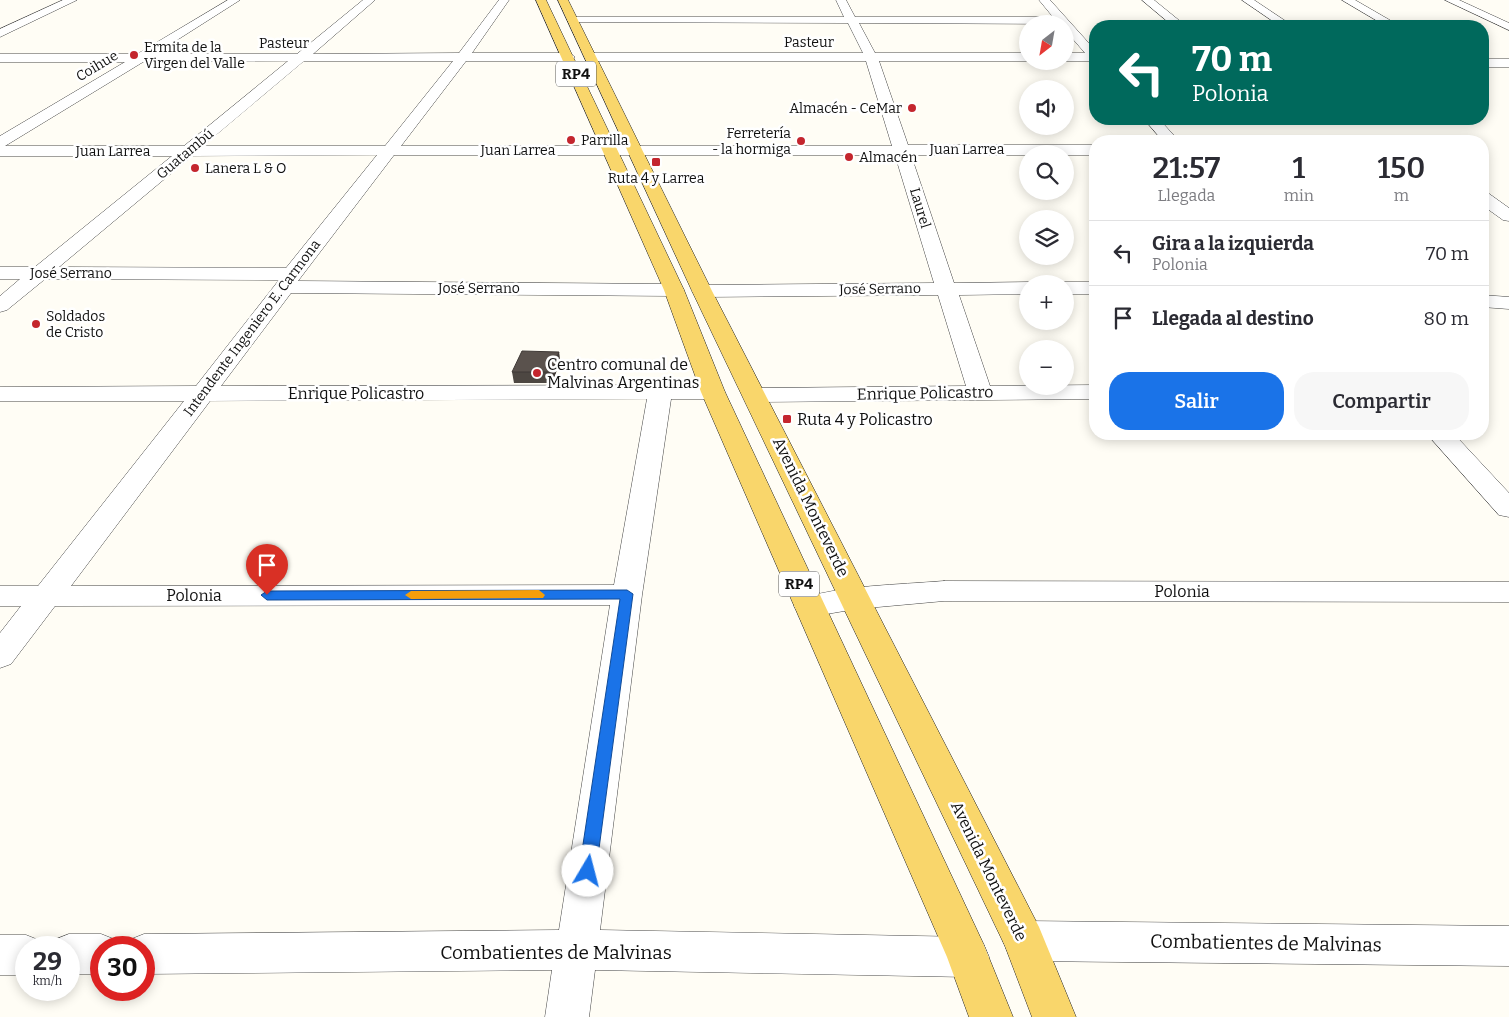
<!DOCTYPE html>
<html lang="es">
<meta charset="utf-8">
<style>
body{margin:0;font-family:Bitter,serif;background:#f7f7f7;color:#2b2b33;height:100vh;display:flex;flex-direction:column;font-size:19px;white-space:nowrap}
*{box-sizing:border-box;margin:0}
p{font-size:16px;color:#7c7c81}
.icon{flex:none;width:28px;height:28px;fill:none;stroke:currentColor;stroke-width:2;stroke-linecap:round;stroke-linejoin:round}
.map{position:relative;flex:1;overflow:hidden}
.side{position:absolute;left:1089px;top:135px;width:400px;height:305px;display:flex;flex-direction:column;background:#fff;border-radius:20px;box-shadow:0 2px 12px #0003}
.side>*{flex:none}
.top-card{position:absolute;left:1089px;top:20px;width:400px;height:105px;border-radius:20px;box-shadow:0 2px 12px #0003;background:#00695c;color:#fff;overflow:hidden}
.needle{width:32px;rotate:211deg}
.tools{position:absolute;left:1019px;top:15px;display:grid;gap:10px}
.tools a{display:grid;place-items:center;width:55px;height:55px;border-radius:50%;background:#fff;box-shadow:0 2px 12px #0003;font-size:25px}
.speed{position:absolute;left:15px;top:936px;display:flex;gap:10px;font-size:25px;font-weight:700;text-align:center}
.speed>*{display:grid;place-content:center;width:65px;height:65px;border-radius:50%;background:#fff;box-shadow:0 2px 12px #0003;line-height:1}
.speed small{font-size:12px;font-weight:400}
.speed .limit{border:8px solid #d22;background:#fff;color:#111}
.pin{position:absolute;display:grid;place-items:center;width:42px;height:42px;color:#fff;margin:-51px -21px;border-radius:50% 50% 50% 0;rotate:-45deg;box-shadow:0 0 5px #0007}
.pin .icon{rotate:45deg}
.me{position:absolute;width:55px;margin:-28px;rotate:8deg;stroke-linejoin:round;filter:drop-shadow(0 0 4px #0008)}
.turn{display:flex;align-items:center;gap:18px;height:105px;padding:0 20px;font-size:22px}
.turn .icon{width:65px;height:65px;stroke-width:2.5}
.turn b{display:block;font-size:35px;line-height:42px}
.eta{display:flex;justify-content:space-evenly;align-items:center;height:85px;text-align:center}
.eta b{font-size:30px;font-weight:600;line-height:35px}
.button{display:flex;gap:10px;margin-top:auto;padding:10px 20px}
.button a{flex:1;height:58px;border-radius:20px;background:#1a73e8;color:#fff;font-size:20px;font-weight:600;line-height:58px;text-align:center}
.button a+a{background:#f7f7f7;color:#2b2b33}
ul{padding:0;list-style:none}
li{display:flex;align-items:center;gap:15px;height:65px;padding:0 20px;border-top:1px solid #e1e1e2}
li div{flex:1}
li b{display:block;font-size:19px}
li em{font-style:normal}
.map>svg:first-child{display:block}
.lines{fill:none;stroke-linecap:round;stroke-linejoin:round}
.minor-casing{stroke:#444;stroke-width:1}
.primary-casing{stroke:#222;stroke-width:1}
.minor{fill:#fff;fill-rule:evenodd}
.primary{fill:#f9d66b;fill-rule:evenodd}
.wall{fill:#4d4742}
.shaded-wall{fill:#3f3936}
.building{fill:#5a524d;stroke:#3f3936}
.route{fill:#1a73e8;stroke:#114b97}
.slow{fill:#f59e0b}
.poi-dot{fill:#c4262e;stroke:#fff;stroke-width:2}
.labels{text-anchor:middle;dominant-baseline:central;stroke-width:5;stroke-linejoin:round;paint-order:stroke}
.far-street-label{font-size:14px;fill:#111;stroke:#fff}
.far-poi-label{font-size:14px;fill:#111;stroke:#fff;text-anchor:start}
.shield{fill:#fff;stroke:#585858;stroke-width:1}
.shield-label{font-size:15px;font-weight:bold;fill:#111}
.poi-label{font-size:16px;fill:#111;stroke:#fff;text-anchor:start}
.street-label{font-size:16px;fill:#111;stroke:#fff}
.near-street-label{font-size:19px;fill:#111;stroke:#fff}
</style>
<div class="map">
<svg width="1509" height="1017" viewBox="0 0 1509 1017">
<rect width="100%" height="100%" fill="#fffdf5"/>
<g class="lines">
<g class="minor-casing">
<path id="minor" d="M63,0H77L0,37V29Z
M228,0H240L155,54H297L363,0H375L313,54L459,53L499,0H509L472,53H569L575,57L569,61H466L401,146H892L866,61H590L584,57L590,53H863L848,23L569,22L567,20L573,17H844L836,0H846L855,17H1053L1039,0H1050L1095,50V61H1065V53H1085L1065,30V24L859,23L875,53H1028V61H879L908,145H1095V155H911L954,283L1028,282L1035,284H1028V294L959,295L990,386L1095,385V399L755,402L747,400L743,395L747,390L755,388L966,386L938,295L702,297L695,295L692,291L695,287L702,285L934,283L895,155H394L298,281L674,284L681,286L684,290L681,294L674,296L291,293L221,386L713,385L721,387L725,392L721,397L713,399H671L642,595L600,930L968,937L983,943L989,957L983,971L968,977L595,970L589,1017H545L552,970L144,974V948H126L129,940L144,934L559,930L610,605L55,606L11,664L0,668V633L21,606H0V586H38L184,401H0V387L196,386L279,280L45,279L7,310L0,312V296L20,279H0V267H35L172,156H0V136L125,62H0V54H137ZM288,61L184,146H5L143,62ZM304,61H453L385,146H203ZM377,155L286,268L59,267L192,156ZM647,399L614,585L71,586L210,401Z
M1142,0H1154L1186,26H1173Z
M1242,0H1254L1293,26H1280Z
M1342,0H1355L1400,26H1386Z
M1445,0H1459L1509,23V30Z
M1482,59H1509V67H1482Z
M1144,119H1159L1179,141H1163Z
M1482,192L1488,193L1509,208V221L1503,220L1482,205Z
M1065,282H1095V294H1065V284H1058Z
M1482,295L1509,297V309L1482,307Z
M1427,434H1454L1509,493V517L1499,515Z
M944,581L1509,582V602L944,601L856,609L809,617L798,613L794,606L798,599C845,585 896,585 944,581Z
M1024,921L1509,926V966L1024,961L1009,955L1003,941L1009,927Z
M69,934H101L116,940L119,948H101V974H69V948H51L54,940Z
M0,935H26L41,941L44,948H26V975H0Z"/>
</g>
<g class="primary-casing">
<path id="primary" d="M536,0H546L684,290L725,392L983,943L1013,1017H969L947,957L701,392L664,290Z
M558,0H568L712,291L1039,927L1076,1017H1032L1005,946L692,291Z"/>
</g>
<use href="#minor" class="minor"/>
<use href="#primary" class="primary"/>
</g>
<path class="wall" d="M559,352L560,362L552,383H514L512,372Z"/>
<path class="shaded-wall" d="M559,352L560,362L552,383L551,372Z"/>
<path class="building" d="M522,351L559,352L551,372H512Z"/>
<path class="route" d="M627,590L633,594L596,871L593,876L588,878L582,876L579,871L620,599L267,600L261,595L267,591Z"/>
<path class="slow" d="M539,590L545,595L543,598L411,599L405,595L411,591Z"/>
<g class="poi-dot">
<circle cx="134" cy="55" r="5"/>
<circle cx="912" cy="108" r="5"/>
<circle cx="571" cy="140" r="5"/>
<circle cx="801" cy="141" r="5"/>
<circle cx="849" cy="157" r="5"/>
<rect x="651" y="157" width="10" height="10" rx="2.5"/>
<circle cx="195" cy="168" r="5"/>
<circle cx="36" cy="324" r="5"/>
<circle cx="537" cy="373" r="5"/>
<rect x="782" y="414" width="10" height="10" rx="2.5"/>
</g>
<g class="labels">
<g class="far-street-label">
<text x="809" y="42">Pasteur</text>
<text x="284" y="43">Pasteur</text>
<text transform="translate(97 66) rotate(-31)">Coihue</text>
<text x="967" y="149">Juan Larrea</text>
<text x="518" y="150">Juan Larrea</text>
<text x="113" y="151">Juan Larrea</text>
<text transform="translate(185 154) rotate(-40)">Guatambú</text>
<text transform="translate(920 208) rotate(73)">Laurel</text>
<text x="71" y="273">José Serrano</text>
<text x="479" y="288">José Serrano</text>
<text transform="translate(880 289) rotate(-1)">José Serrano</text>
<text transform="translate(252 328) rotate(-53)">Intendente Ingeniero E. Carmona</text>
</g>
<g class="far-poi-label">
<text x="144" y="47">Ermita de la<tspan x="144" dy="16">Virgen del Valle</tspan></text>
<text x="902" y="108" text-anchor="end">Almacén - CeMar</text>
<text x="791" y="133" text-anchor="end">Ferretería<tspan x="791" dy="16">- la hormiga</tspan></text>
<text x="581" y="140">Parrilla</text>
<text x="859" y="157">Almacén</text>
<text x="205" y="168">Lanera L &amp; O</text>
<text x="656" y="178" text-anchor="middle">Ruta 4 y Larrea</text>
<text x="46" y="316">Soldados<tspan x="46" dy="16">de Cristo</tspan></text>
</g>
<g class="shield">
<rect x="556" y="61.5" width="40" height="25" rx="4"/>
<rect x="779" y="571.5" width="40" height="25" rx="4"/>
</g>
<g class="shield-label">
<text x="576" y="74">RP4</text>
<text x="799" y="584">RP4</text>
</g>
<g class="poi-label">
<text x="547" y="364">Centro comunal de<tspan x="547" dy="18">Malvinas Argentinas</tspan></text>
<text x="797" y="419">Ruta 4 y Policastro</text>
</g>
<g class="street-label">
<text x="356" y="393">Enrique Policastro</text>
<text transform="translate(925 393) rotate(-1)">Enrique Policastro</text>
<text transform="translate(811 507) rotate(64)">Avenida Monteverde</text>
<text x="1182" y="591">Polonia</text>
<text x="194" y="595">Polonia</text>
<text transform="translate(989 871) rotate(64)">Avenida Monteverde</text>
</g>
<g class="near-street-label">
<text transform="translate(1266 943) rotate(1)">Combatientes de Malvinas</text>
<text x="556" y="952">Combatientes de Malvinas</text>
</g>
</g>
</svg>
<div class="tools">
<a><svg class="needle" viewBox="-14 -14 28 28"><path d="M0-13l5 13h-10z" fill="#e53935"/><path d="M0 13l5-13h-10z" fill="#7c7c81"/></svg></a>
<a><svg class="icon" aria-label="sound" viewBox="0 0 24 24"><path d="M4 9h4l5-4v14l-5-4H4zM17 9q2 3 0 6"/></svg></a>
<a><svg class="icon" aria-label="search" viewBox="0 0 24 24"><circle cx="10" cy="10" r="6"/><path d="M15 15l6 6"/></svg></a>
<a><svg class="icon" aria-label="layers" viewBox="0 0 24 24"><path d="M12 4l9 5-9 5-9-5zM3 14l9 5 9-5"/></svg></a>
<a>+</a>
<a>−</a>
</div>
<div class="speed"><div>29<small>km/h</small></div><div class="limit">30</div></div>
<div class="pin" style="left:267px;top:595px;background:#d93025"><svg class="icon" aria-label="arrive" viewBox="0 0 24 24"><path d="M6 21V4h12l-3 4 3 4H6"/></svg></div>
<svg class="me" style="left:588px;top:871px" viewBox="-20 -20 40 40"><circle r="19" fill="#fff"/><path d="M0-13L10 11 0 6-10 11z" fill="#1a73e8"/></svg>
<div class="top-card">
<div class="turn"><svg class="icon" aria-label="left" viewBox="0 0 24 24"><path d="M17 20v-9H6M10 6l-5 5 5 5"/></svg><div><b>70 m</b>Polonia</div></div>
</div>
<section class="side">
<div class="eta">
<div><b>21:57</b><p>Llegada</p></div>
<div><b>1</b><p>min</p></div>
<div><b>150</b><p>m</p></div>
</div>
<ul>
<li><svg class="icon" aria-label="left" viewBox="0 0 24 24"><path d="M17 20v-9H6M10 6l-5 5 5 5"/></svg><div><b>Gira a la izquierda</b><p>Polonia</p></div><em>70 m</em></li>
<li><svg class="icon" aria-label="arrive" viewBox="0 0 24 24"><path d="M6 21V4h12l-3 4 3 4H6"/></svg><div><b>Llegada al destino</b></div><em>80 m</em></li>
</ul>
<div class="button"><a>Salir</a><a>Compartir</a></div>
</section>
</div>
